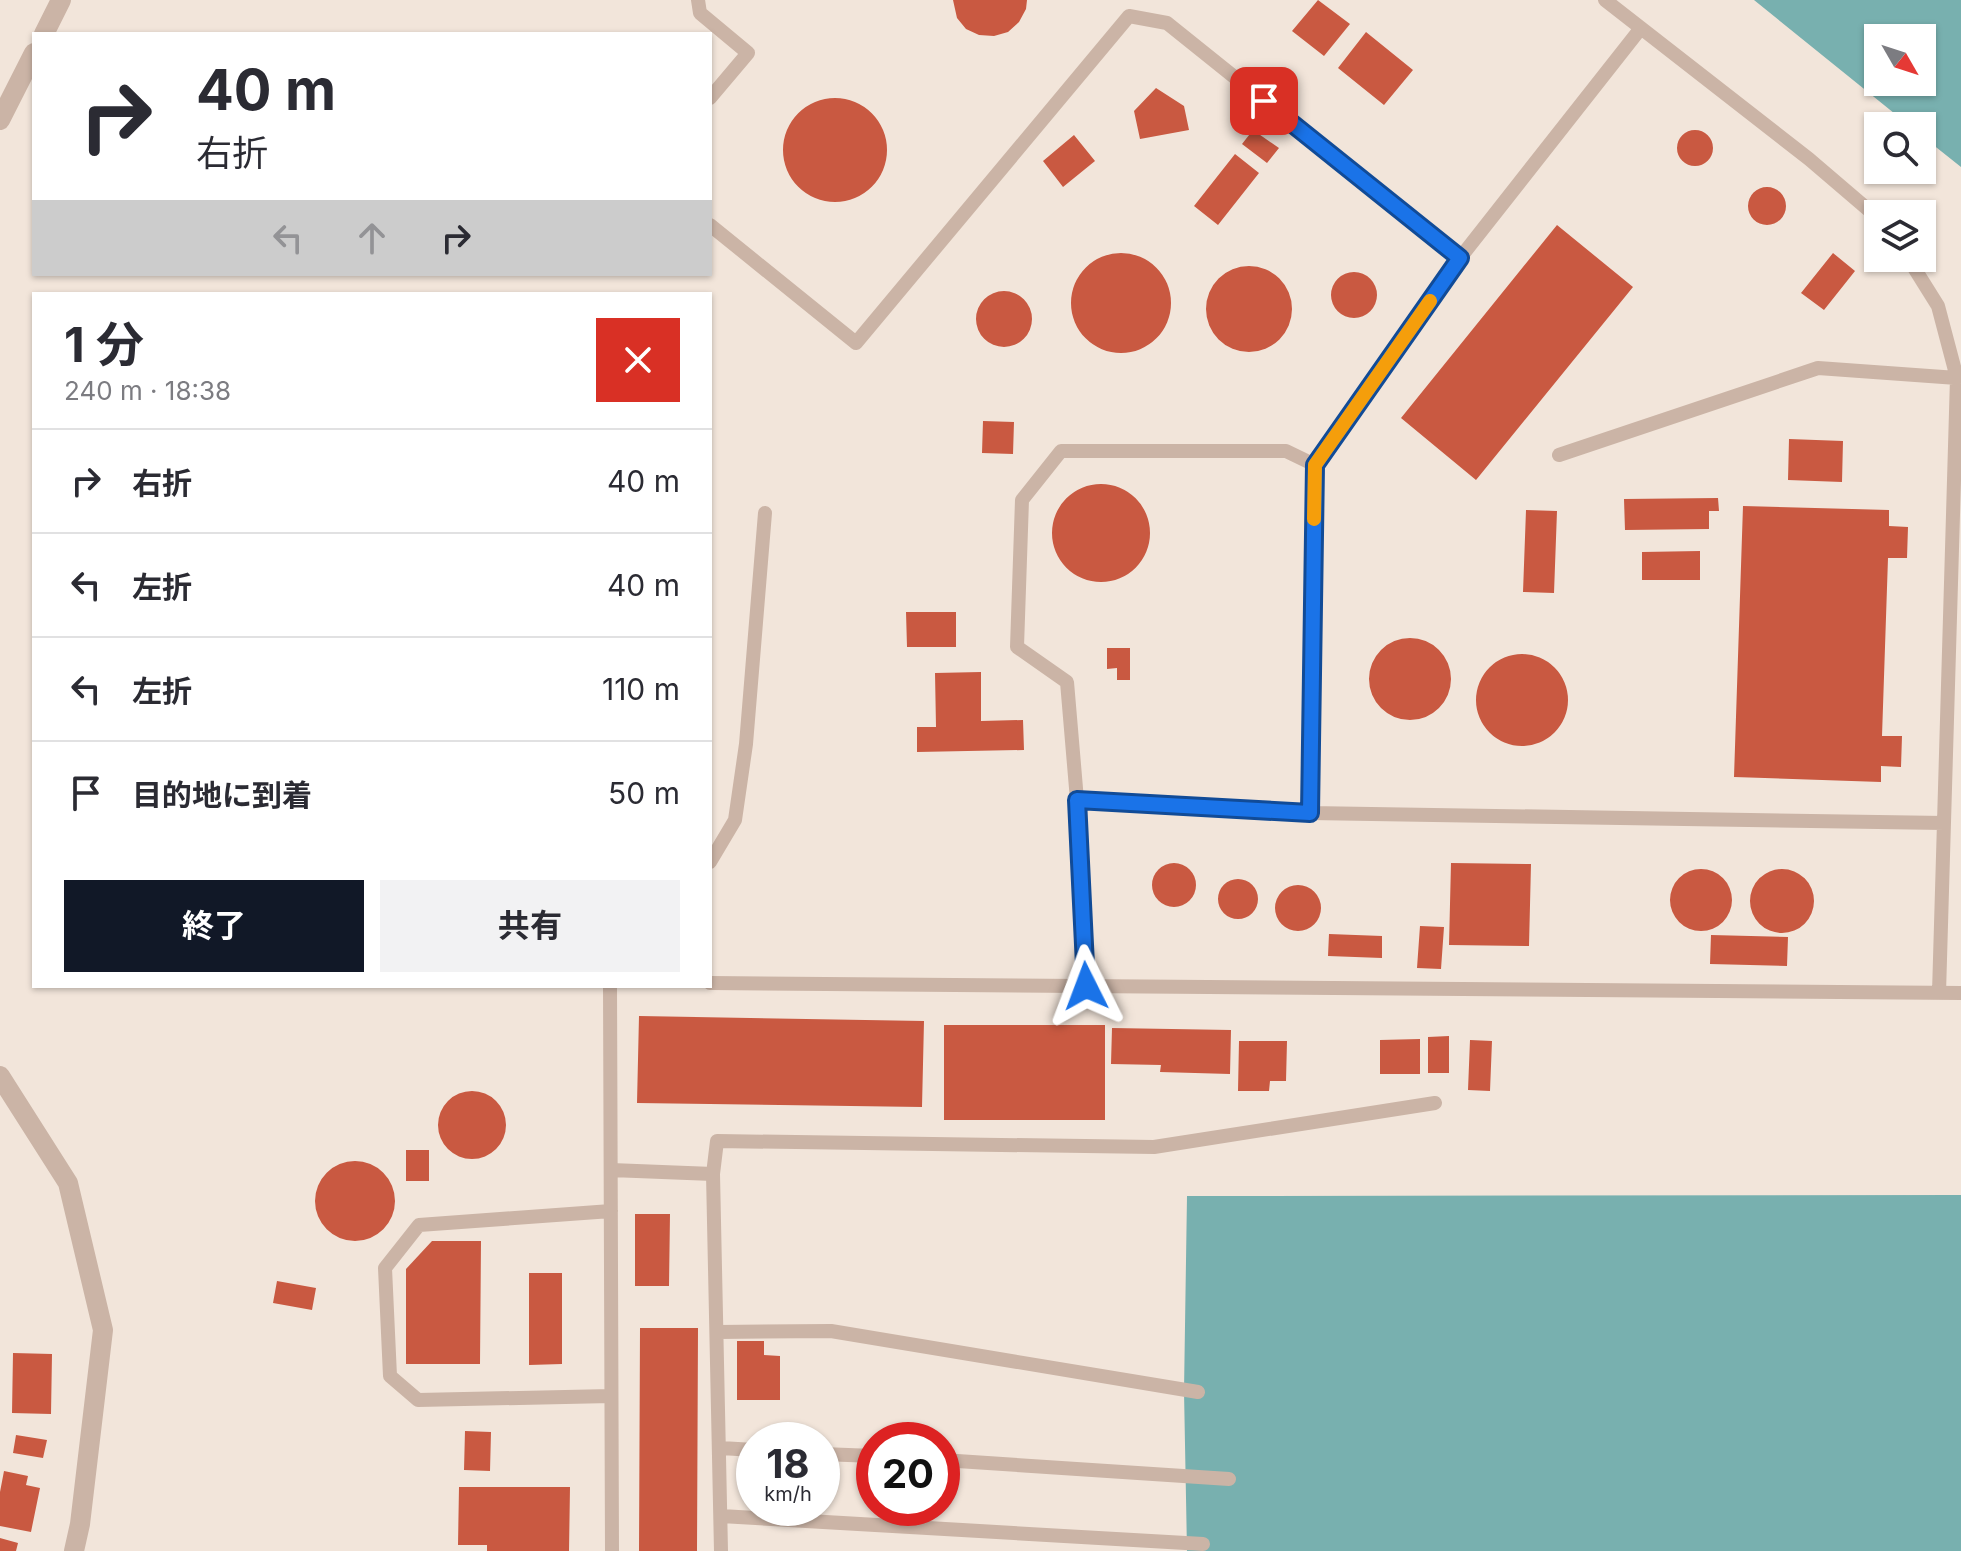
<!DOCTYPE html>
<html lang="ja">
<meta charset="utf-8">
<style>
body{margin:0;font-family:Inter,"Noto Sans JP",sans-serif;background:#f2f2f3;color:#2b2b33;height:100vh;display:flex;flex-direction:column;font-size:30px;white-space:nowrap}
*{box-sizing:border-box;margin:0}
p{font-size:26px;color:#7c7c81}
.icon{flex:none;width:44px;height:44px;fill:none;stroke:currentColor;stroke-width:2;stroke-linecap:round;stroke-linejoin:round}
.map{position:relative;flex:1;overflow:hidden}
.details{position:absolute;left:32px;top:292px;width:680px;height:696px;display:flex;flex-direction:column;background:#fff;border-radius:0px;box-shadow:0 2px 6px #0004}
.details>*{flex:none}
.guide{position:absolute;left:32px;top:32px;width:680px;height:244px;border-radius:0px;box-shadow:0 2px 6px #0004;background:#fff;color:#2b2b33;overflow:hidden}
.needle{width:52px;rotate:129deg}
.tools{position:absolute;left:1864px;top:24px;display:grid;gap:16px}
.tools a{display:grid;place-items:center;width:72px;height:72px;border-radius:0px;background:#fff;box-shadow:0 2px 6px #0004;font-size:40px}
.speed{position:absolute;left:736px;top:1422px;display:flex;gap:16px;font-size:40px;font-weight:700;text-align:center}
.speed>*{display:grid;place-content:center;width:104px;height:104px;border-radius:50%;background:#fff;box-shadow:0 2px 6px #0004;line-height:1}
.speed small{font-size:20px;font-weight:400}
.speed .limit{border:12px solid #d22;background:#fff;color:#111}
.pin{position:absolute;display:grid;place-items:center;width:68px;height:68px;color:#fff;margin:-34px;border-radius:16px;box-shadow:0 4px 12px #0006}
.me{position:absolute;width:88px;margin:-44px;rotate:357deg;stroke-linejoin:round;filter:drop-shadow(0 0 6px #0008)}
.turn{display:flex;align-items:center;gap:28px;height:168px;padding:0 32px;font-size:36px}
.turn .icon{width:104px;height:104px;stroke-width:2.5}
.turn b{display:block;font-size:56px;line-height:68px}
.lanes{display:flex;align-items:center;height:76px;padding:0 32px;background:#0003;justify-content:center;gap:40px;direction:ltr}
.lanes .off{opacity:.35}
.round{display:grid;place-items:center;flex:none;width:84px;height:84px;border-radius:0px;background:#f2f2f3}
.head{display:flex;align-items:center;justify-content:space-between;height:136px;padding:0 32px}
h1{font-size:48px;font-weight:700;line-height:60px}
.action{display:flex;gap:16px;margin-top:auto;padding:16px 32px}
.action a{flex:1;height:92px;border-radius:0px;background:#111827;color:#fff;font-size:32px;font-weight:700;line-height:92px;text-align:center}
.action a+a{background:#f2f2f3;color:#2b2b33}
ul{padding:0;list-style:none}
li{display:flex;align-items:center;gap:24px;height:104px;padding:0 32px;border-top:2px solid #e1e1e2}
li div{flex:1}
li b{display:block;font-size:30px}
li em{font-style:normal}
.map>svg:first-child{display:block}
.water{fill:#78b0af;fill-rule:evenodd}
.building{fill:#c95941}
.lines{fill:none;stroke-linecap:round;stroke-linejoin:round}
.service{stroke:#cbb4a6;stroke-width:14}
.minor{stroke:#cbb4a6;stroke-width:20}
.route-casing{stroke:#114b97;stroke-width:20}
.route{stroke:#1a73e8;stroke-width:14}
.slow{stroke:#f59e0b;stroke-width:14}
</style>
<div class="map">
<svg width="1961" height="1551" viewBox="0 0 1961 1551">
<rect width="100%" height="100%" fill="#f2e5da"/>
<path class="water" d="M1754,0H1961V167L1922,136V126H1910ZM1878,38H1922V82H1878Z
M1961,1195V1551H1187L1184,1391L1187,1196Z"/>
<path class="building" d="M953,0H1027L1026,9L1019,22L1008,32L994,36L979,35L966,29L957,18Z
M1318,0L1350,24L1324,56L1292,31Z
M1366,32L1413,70L1384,105L1338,68Z
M1156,88L1184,106L1189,130L1140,139L1134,111Z
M783 150a52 52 0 1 1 104 0a52 52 0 1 1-104 0Z
M1677 148a18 18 0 1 1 36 0a18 18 0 1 1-36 0Z
M1253,130L1279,148L1267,163L1242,144Z
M1074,135L1095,161L1063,187L1043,161Z
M1235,154L1259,173L1218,225L1194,206Z
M1748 206a19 19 0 1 1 38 0a19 19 0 1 1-38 0Z
M1557,225L1633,287L1476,480L1401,418Z
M1071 303a50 50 0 1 1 100 0a50 50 0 1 1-100 0Z
M1833,253L1855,271L1824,310L1801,293Z
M1206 309a43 43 0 1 1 86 0a43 43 0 1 1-86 0Z
M1331 295a23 23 0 1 1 46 0a23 23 0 1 1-46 0Z
M976 319a28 28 0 1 1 56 0a28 28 0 1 1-56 0Z
M983,421L1014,422L1013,454L982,453Z
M1789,439L1843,441L1842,482L1788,480Z
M1052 533a49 49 0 1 1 98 0a49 49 0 1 1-98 0Z
M1718,498L1719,511H1709V529L1625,530L1624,499Z
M1743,506L1889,510V526L1908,527L1907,558H1888L1882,736H1902L1901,767L1881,766V782L1734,777Z
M1526,510L1557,511L1554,593L1523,592Z
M1700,551V580H1642V552Z
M906,612H956V647H907Z
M1369 679a41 41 0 1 1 82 0a41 41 0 1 1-82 0Z
M1107,648H1130V680H1117V668L1107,669Z
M1476 700a46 46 0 1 1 92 0a46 46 0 1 1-92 0Z
M981,672V721L1023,720L1024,750L917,752V727H936L935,673Z
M1152 885a22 22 0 1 1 44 0a22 22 0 1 1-44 0Z
M1451,863L1531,864L1529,946L1449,945Z
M1670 900a31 31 0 1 1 62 0a31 31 0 1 1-62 0Z
M1750 901a32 32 0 1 1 64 0a32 32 0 1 1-64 0Z
M1218 899a20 20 0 1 1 40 0a20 20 0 1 1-40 0Z
M1275 908a23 23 0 1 1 46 0a23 23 0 1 1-46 0Z
M1420,926L1444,927L1441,969L1417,968Z
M1329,934L1382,936V958L1328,956Z
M1711,935L1788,937L1787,966L1710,964Z
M639,1016L924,1021L922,1107L637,1103Z
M944,1025H1105V1120H944Z
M1112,1028L1231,1030L1230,1074L1160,1072L1161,1065L1111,1064Z
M1449,1036V1073H1428V1037Z
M1420,1039V1074H1380V1040Z
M1470,1040L1492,1041L1490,1091L1468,1090Z
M1239,1041H1287L1286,1081H1270L1269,1091H1238Z
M438 1125a34 34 0 1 1 68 0a34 34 0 1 1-68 0Z
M406,1150H429V1181H406Z
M315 1201a40 40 0 1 1 80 0a40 40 0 1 1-80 0Z
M635,1214H670L669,1286H635Z
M432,1241H481L480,1364H406V1269Z
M529,1273H562V1364L529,1365Z
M277,1281L316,1288L312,1310L273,1303Z
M640,1328H698L697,1551H639Z
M737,1341H764V1355L780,1356V1400H737Z
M13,1353L52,1354L51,1414L12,1413Z
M465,1431L491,1432L490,1471L464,1470Z
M16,1435L47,1440L43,1458L13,1453Z
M4,1471L28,1476L26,1485L40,1488L31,1532L0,1526V1492Z
M459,1487H570L569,1551H487V1545H458Z
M0,1538L18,1543L16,1551H0Z"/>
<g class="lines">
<path class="service" d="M698,0L700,13L748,53L710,98
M1605,0L1809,159L1878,218
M710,225L856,343L1129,16L1167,23L1460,258
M1908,258L1938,306L1957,378L1939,993
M1559,455L1818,368L1957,378
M1077,800L1310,813L1944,823
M1310,813L1315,465L1460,258L1641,28
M710,862L735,820L746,744L765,513
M710,983L1961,993
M610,986L612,1551
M1086,986L1077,800L1067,682L1017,647L1022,500L1061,451H1286L1315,465
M611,1170L713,1174
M611,1211L419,1225L385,1268L390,1376L418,1400L611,1396
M718,1332L831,1331L1198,1392
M721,1448L754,1450
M822,1454L874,1456
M942,1460L1229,1479
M721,1516L1203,1544
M721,1551L713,1174L717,1141L1154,1147L1435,1103"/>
<path class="minor" d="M44,34L61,0
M0,120L34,53
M0,1076L68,1183L103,1330L80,1524L74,1551"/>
</g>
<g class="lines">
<g class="route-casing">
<path id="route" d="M1086,986L1077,800L1310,813L1315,465L1460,258L1264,101"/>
</g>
<use href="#route" class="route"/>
<path class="slow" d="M1314,519L1315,465L1430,301"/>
</g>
</svg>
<div class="tools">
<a><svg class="needle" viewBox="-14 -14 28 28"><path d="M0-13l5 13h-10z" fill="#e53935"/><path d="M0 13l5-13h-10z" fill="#7c7c81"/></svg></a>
<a><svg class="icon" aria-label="search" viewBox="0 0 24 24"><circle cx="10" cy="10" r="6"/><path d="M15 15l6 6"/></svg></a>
<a><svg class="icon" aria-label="layers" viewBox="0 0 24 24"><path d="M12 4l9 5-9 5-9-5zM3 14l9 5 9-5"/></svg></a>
</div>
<div class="speed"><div>18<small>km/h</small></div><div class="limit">20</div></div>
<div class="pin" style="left:1264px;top:101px;background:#d93025"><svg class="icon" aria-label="arrive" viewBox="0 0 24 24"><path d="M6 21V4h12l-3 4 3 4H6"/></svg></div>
<svg class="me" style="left:1086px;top:986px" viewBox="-20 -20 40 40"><path d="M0-17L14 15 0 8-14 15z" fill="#1a73e8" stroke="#fff" stroke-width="4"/></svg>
<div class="guide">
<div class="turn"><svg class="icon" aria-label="right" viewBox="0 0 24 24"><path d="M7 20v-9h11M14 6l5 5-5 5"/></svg><div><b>40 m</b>右折</div></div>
<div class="lanes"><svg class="icon off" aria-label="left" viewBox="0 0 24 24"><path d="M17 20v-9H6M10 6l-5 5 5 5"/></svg><svg class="icon off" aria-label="ahead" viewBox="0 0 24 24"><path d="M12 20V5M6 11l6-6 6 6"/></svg><svg class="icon" aria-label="right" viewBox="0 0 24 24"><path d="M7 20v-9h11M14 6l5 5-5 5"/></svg></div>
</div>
<section class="details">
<div class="head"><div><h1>1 分</h1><p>240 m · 18:38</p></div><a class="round" style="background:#d93025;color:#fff"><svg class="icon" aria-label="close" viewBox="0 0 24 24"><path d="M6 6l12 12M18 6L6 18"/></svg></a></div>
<ul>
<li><svg class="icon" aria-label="right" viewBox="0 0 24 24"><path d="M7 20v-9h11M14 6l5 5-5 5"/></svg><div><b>右折</b></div><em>40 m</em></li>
<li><svg class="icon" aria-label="left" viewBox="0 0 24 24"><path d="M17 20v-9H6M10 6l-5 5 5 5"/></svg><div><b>左折</b></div><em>40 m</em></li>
<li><svg class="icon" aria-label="left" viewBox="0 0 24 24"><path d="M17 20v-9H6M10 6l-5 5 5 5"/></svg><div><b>左折</b></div><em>110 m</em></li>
<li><svg class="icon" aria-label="arrive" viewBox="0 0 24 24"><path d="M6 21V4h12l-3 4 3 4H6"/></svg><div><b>目的地に到着</b></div><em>50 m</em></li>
</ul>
<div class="action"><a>終了</a><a>共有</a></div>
</section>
</div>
